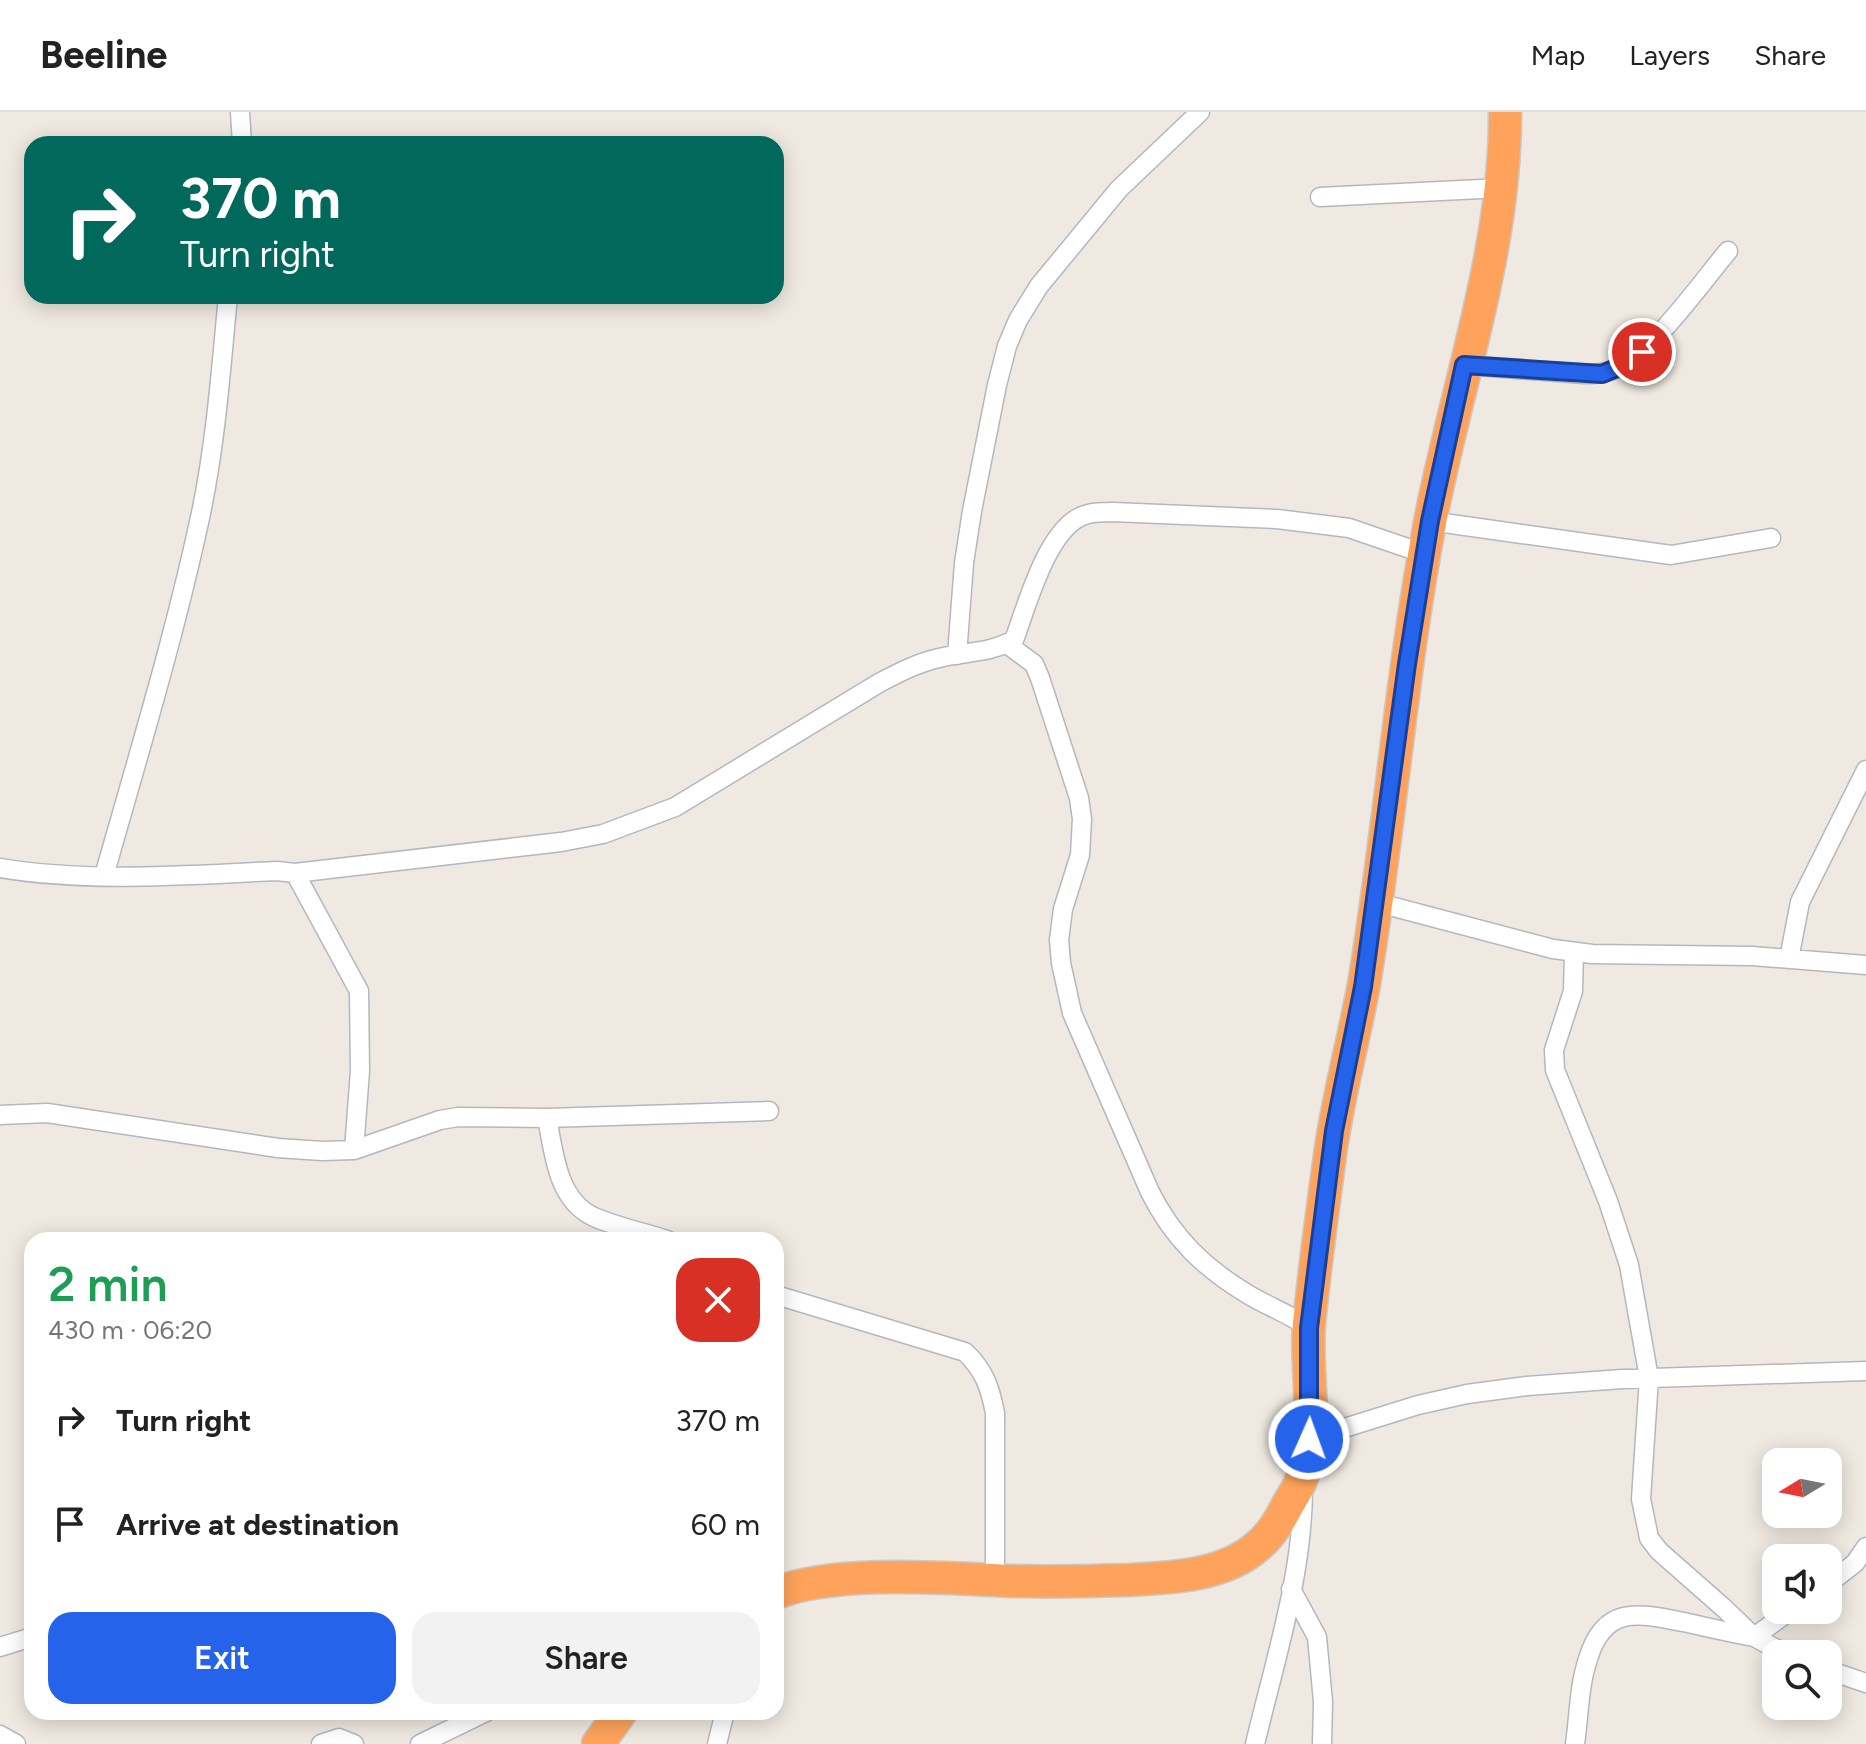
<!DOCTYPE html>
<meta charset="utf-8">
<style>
body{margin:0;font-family:Figtree,sans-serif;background:#f2f2f2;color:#222;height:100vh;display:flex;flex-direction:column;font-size:30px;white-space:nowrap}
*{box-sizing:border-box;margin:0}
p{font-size:26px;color:#767676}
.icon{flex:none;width:44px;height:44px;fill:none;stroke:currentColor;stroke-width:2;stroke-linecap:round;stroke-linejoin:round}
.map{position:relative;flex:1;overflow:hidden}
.side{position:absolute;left:24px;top:1120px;width:760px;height:488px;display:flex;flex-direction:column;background:#fff;border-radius:24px;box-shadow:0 4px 20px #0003}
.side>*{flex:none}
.guide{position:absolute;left:24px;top:24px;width:760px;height:168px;border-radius:24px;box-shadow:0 4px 20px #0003;background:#00695c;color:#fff;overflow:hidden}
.needle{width:52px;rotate:260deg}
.tools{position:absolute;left:1762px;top:1336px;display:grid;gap:16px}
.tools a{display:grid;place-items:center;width:80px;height:80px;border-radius:16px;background:#fff;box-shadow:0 4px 20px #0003;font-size:40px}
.pin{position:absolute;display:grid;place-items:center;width:68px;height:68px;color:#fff;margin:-34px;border:4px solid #fff;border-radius:50%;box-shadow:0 2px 8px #0007}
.me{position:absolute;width:88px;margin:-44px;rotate:2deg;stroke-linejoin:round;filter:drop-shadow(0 0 6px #0008)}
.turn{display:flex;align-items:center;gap:28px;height:168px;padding:0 24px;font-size:36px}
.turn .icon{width:104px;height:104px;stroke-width:2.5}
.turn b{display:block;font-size:56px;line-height:68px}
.round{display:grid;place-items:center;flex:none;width:84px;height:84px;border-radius:24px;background:#f2f2f2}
.headline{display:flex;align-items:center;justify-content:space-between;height:136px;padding:0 24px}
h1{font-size:48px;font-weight:600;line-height:60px;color:#1e9e55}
.button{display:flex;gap:16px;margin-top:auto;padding:16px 24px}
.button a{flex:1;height:92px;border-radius:24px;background:#2563eb;color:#fff;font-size:32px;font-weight:600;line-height:92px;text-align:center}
.button a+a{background:#f2f2f2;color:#222}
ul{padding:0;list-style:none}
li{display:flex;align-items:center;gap:24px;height:104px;padding:0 24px}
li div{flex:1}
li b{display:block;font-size:30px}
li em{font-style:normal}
header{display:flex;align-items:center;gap:48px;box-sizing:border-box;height:112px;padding:0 40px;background:#fff;border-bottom:2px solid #e0e0e0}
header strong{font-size:38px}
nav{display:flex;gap:44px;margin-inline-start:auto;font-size:28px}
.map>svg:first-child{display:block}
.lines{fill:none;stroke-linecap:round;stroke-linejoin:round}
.street-casing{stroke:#b4b7c1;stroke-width:21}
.highway-casing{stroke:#c9c9c9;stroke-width:35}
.street{stroke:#fff;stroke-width:18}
.highway{stroke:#ffa35c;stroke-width:32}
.route-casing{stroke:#184099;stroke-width:20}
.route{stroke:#2563eb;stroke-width:14}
</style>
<header>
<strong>Beeline</strong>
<nav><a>Map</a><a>Layers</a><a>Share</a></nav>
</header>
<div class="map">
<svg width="1866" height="1632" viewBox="0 0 1866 1632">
<rect width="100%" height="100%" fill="#efe9e1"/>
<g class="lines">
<g class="street-casing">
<path id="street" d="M240,0L242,32
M1320,85L1501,76
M1464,253L1584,262C1598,262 1609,261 1621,254C1655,236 1702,170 1728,139
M1430,409L1671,443L1771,426
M1007,532L1034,552L1040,566L1079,686L1082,707L1080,743L1063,797L1059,828L1061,851L1072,901L1150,1080C1173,1126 1204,1156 1249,1183C1269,1195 1290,1202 1309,1216
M957,543L964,451L972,399L997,273L1007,234L1018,208L1039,174L1119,77L1200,0
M0,756C91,771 185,763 277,759L295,761L561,730L603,722L675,695L879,571C898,561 917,551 939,546C967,539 987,542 1014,528C1027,494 1048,411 1088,402C1095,400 1105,400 1113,400L1277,407L1349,416L1425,442
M295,761L359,879L360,959L354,1038
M104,764C138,644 175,523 201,401C216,329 221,257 228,184
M1375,790L1553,837L1592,842L1752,844L1866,853
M1574,840L1573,879L1554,938L1555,958L1608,1089L1629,1153L1649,1266L1641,1387L1649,1426L1659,1439L1726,1498L1754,1525L1786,1542
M1789,847L1800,790L1866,658
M0,1003L47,1001L278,1036L322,1039L354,1038L440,1008L458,1005L547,1006L769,999
M547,1006C554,1041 557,1088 594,1105C617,1115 643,1120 667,1128
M776,1183L965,1240C984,1258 990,1275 995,1301V1469
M1309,1327L1418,1293L1467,1282L1527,1274L1622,1267L1866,1259
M1828,1472L1855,1451L1866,1435
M1291,1477L1317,1525L1323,1590L1322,1632
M0,1535L32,1525
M1828,1558L1866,1571
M0,1623L16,1632
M321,1632L339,1626L354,1632
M420,1632L486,1600
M717,1632L725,1600
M1255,1632C1275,1548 1303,1462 1303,1376
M1575,1632C1579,1604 1579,1573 1588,1547C1605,1490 1642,1502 1688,1511C1710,1516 1732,1521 1754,1525L1791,1498"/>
</g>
<g class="highway-casing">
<path id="highway" d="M776,1481C831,1459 931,1465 991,1468C1036,1471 1083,1469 1128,1468C1172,1466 1225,1464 1259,1433C1271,1423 1280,1408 1287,1394C1292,1385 1298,1377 1301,1368C1320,1320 1305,1262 1309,1212C1315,1153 1323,1094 1331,1036C1339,981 1354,927 1364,872C1390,717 1401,560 1431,405C1457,272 1506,137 1505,0
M598,1632L621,1600"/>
</g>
<use href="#street" class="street"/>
<use href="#highway" class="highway"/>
</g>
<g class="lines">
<g class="route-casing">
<path id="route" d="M1309,1327V1216L1334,1019L1363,875L1407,552L1430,409L1464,253L1602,262L1621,254L1642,240"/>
</g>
<use href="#route" class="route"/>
</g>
</svg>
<div class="tools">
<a><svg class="needle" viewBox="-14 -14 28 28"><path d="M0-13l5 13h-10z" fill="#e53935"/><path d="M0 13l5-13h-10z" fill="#767676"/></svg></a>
<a><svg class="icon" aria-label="sound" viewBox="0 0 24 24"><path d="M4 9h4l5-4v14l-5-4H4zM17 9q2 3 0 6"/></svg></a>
<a><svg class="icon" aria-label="search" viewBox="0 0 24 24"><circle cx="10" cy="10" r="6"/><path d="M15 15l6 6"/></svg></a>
</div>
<div class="pin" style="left:1642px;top:240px;background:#d93025"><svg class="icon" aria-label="arrive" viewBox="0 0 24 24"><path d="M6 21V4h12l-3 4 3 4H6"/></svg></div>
<svg class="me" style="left:1309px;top:1327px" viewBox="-20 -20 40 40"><circle r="17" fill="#2563eb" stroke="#fff" stroke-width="3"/><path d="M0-11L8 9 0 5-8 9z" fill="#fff"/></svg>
<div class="guide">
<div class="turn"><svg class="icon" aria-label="right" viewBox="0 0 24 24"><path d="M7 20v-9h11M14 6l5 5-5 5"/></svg><div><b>370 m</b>Turn right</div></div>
</div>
<section class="side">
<div class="headline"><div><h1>2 min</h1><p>430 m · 06:20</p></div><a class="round" style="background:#d93025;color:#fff"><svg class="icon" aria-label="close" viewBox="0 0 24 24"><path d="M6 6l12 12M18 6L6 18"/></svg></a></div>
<ul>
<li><svg class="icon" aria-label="right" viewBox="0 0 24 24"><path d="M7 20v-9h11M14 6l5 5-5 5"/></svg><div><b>Turn right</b></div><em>370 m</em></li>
<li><svg class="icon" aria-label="arrive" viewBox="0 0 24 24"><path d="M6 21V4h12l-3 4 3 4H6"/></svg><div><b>Arrive at destination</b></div><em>60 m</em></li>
</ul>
<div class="button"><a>Exit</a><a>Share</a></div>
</section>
</div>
